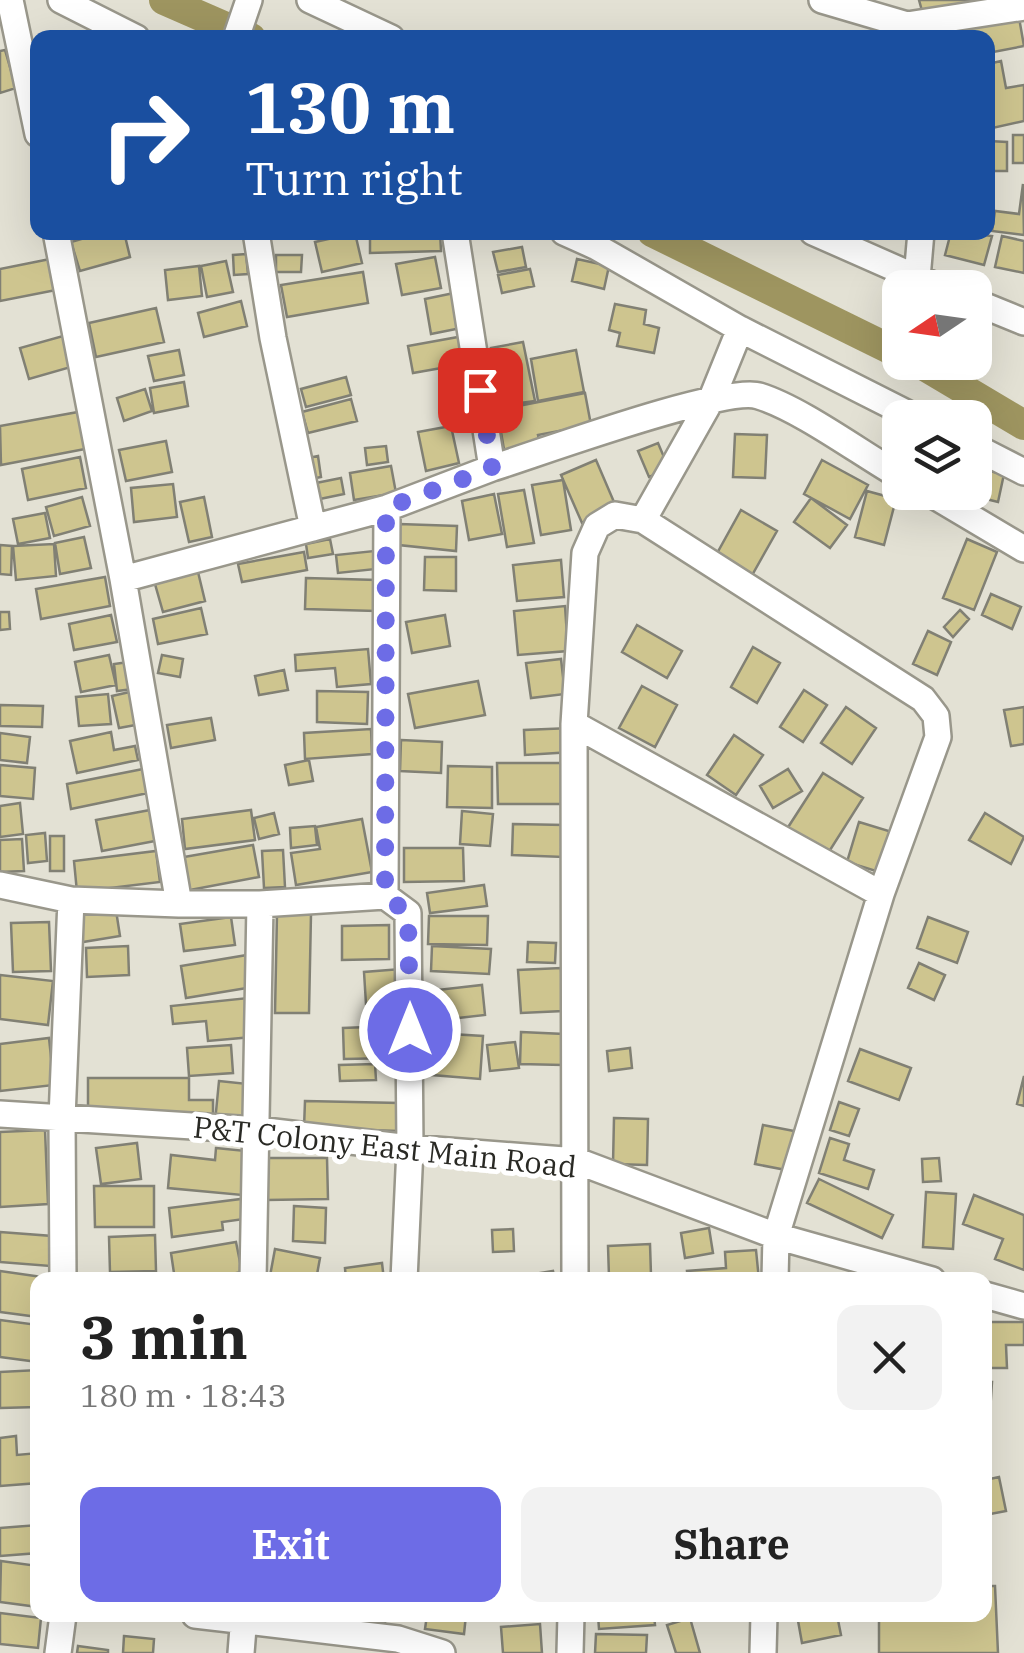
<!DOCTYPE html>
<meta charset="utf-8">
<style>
body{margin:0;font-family:"IBM Plex Serif",serif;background:#f2f2f2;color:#222;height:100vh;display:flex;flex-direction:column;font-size:38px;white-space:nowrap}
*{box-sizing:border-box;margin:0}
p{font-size:32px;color:#767676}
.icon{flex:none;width:55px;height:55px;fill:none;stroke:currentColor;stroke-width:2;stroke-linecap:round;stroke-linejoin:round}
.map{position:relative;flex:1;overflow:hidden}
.side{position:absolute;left:30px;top:1272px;width:962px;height:350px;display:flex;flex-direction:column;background:#fff;border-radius:20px;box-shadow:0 10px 40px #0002}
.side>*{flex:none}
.top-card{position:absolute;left:30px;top:30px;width:965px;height:210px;border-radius:20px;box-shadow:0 10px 40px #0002;background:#1a4fa0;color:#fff;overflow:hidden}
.needle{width:65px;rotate:257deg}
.buttons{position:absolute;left:882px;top:270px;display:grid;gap:20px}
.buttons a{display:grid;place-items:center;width:110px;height:110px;border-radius:20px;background:#fff;box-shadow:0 10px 40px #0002;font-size:50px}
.pin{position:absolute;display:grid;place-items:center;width:85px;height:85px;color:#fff;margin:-42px;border-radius:20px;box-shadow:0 5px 15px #0006}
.me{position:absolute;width:110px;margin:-55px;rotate:0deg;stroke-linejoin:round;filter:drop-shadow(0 0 8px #0008)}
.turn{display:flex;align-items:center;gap:35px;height:210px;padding:0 50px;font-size:45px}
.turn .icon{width:130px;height:130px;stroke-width:2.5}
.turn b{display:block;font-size:70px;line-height:85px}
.round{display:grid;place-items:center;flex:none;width:105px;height:105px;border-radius:20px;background:#f2f2f2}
.overview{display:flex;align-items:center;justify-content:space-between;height:170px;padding:0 50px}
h1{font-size:60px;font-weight:700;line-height:75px}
.action{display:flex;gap:20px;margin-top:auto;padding:20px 50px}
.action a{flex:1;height:115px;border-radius:20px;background:#6d6ce6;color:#fff;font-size:40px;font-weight:700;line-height:115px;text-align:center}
.action a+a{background:#f2f2f2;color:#222}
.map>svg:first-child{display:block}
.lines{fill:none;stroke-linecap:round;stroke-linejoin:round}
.canal{stroke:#9e9560;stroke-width:30}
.building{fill:#cec58f;stroke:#818074;stroke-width:2.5}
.minor-casing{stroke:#99978b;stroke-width:30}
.minor{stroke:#fff;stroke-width:25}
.route{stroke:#6d6ce6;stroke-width:18;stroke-dasharray:0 32.4}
.labels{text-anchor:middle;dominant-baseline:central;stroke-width:10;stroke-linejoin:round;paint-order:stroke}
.street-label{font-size:30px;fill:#292924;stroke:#fff}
</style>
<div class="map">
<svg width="1024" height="1653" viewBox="0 0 1024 1653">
<rect width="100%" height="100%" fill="#e3e1d4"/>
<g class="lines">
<path class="canal" d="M164,0L251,38
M652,232L900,354
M918,362L1024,425"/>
</g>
<path class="building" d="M919,0H978L979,4L924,18Z
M1018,12L1024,46L988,53V38H969L966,22Z
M5,50L16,88L0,93V51Z
M1001,61L1006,88L1024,85V121L988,129V64Z
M1013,135H1024V163H1013Z
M988,141L1007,142V171H988Z
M1023,184L1024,235L992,231L995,211L1019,214Z
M105,232H124L130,257L80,271L71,242Z
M370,232H440L441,251L370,253Z
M951,232L992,236L984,265L945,255Z
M355,233L362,263L322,272L315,242Z
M1002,236L1024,241V273L995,267Z
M522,247L526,267L498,272L493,252Z
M246,254L248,274L234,275L233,255Z
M276,255H302L301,272H276Z
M435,257L441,288L402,295L396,264Z
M50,259L56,290L0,301V269Z
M577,259L609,266L604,289L572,281Z
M226,261L233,292L207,297L201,266Z
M199,266L202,296L168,300L165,270Z
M530,269L534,286L502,293L498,275Z
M363,272L368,303L287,317L281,285Z
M454,293L461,328L431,334L425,299Z
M241,301L247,326L204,337L198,313Z
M615,304L646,310L644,324L659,328L654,353L617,346L620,333L609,330Z
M156,308L164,342L96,357L89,323Z
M63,336L71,367L29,379L20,348Z
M458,337L464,364L413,373L408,346Z
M523,342L535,401L520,403L511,359L494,363L491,348Z
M179,350L184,375L154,381L148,356Z
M576,350L584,392L538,401L531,359Z
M346,377L351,395L306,407L301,389Z
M184,382L188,406L154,413L150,388Z
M145,389L152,411L124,421L117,398Z
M585,393L591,425L538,435L541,448L505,455L497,410Z
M351,399L357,421L308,433L302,412Z
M78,412L85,449L1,465L0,426Z
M451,426L459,463L426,471L418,432Z
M735,434L767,435L765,478L733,477Z
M166,441L172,472L126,481L119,450Z
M658,443L669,469L649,477L638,451Z
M386,446L388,462L367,465L365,448Z
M318,456L321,477L306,480L303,459Z
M80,457L86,488L28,500L22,469Z
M596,460L617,509L582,523L561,475Z
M822,460L868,485L850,519L804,494Z
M391,466L396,493L354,500L350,473Z
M984,470L1004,474L998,502L978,497Z
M341,478L344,494L315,500L311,484Z
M563,480L571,530L541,535L532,485Z
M173,484L177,517L134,522L131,488Z
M524,490L534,543L507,547L498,494Z
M867,491L896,499L884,545L855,537Z
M494,494L502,534L469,540L462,501Z
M82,497L90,526L54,536L46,507Z
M204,497L212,537L189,542L180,502Z
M811,498L847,525L830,548L794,522Z
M741,510L777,531L751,577L715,557Z
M45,513L50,538L18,544L13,519Z
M399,524L457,526L456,551L399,545Z
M84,537L91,568L60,574L55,543Z
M330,539L333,554L308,558L306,544Z
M967,539L997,552L974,610L943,598Z
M54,544L56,576L16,580L13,546Z
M0,545L12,546L11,575L0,574Z
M374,551L376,569L338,573L336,555Z
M304,552L307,570L242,582L238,564Z
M425,557H456V591L424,590Z
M561,560L564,597L517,601L513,565Z
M198,572L205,601L163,612L155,584Z
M105,577L110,606L41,619L36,589Z
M306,578L377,580L376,611L305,609Z
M991,594L1021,607L1012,629L982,615Z
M565,606L568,651L518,655L514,611Z
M201,608L207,634L158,644L153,619Z
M960,610L969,619L953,637L944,627Z
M0,612H9L10,629L0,630Z
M111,615L117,642L74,650L69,624Z
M445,615L450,646L412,653L406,622Z
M637,625L682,651L667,678L622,652Z
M928,631L951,642L937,675L913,664Z
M753,647L780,663L757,703L731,687Z
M368,649L371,684L337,687L335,668L296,671L295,655Z
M109,655L116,685L81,692L75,662Z
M162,655L183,659L180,677L158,673Z
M561,659L565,694L531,698L526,663Z
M129,662L133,689L117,691L114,664Z
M284,670L288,690L259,695L255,676Z
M478,681L485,715L415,728L408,694Z
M642,686L677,705L655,747L619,728Z
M804,690L827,705L803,742L780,727Z
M134,691L141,724L119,728L112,696Z
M317,691L368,692L367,724L317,722Z
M108,694L111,724L79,726L76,697Z
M0,705L43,706L42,727L0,726Z
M846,707L876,728L852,764L821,743Z
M1024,707V744L1011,746L1004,710Z
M211,718L215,740L171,748L167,725Z
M571,728L572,752L525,755L524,730Z
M371,729L372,754L305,759L304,733Z
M111,732L114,750L135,746L138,760L77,773L70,741Z
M0,733L30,737L27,763L0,760Z
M734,735L763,755L736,795L707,775Z
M401,740L442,742L441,773L400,771Z
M309,760L313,781L289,785L285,765Z
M497,763H564L565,804H498Z
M0,765L35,768L33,799L0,796Z
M448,766L492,767V808L447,807Z
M143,769L148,793L71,809L67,784Z
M788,769L802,791L773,808L760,786Z
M823,773L863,798L825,858L785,832Z
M20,803L23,834L0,837V806Z
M150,810L155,841L102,851L96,820Z
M251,810L255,840L185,849L182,819Z
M462,811L493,814L490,846L460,844Z
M274,813L279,834L259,839L254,818Z
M985,813L1024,837L1011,864L969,840Z
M362,819L372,872L296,885L291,853L320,849L316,827Z
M859,822L892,832L879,872L847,862Z
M513,824L565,825L564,857L512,855Z
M315,826L317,845L291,848L290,828Z
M45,833L47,861L28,863L26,835Z
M50,836H64V871H50Z
M22,839L24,871L0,872V840Z
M253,845L259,877L190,890L184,857Z
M404,848H463L464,881L404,882Z
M283,850L285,887L264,888L262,851Z
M156,851L160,882L77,892L74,861Z
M484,885L487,906L430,913L427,893Z
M115,904L120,936L83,942L77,910Z
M277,914H311L309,1013H275Z
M429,916H488L487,945L428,944Z
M231,917L235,945L184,951L180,924Z
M928,917L968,932L957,963L917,948Z
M49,922L51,971L13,972L11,923Z
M389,925V959L342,960V926Z
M528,942L556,943L555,963L527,962Z
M128,946L129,975L87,977L86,948Z
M432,946L491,949L489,974L431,971Z
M247,955L253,987L186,998L181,966Z
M919,963L945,975L934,1000L908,988Z
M561,968L563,1011L521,1013L518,970Z
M401,969L403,1002L366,1004L364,972Z
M0,975L53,981L48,1025L0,1019Z
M482,985L485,1015L440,1020L437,990Z
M248,998L252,1037L208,1041L206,1021L173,1024L171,1006Z
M393,1026L394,1058L344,1059L343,1028Z
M521,1032L564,1034L563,1065L520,1064Z
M434,1033L483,1036L480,1079L432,1075Z
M49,1038L54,1085L0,1091V1044Z
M515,1042L519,1068L490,1071L487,1045Z
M231,1045L233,1073L189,1076L187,1048Z
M630,1048L632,1068L609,1071L607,1051Z
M860,1049L911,1068L899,1100L848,1081Z
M375,1064L376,1080L340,1081L339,1065Z
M1024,1076V1106L1017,1104Z
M88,1078H189V1100H213V1116H88Z
M219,1081L248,1084L245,1124L215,1122Z
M305,1101L400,1103L399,1131L304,1128Z
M839,1102L859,1109L849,1136L830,1130Z
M614,1118L648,1119L647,1165L613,1164Z
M763,1125L794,1131L786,1170L755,1164Z
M45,1130L48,1204L0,1207V1132Z
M830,1138L849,1144L844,1160L874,1170L868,1189L819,1173Z
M137,1143L141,1179L101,1184L96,1148Z
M216,1148L246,1151L242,1195L168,1188L171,1155L215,1160Z
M267,1158H327L328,1199L267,1200Z
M939,1158L941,1181L923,1182L922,1159Z
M819,1179L893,1215L882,1238L807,1203Z
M94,1186H154V1227H95Z
M926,1192L956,1194L953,1249L923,1247Z
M974,1195L1024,1215V1270L995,1259L1003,1239L963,1224Z
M241,1199L244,1219L222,1222L223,1230L172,1237L169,1208Z
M294,1206L326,1208L325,1243L293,1241Z
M709,1228L713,1253L685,1258L681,1233Z
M513,1229L514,1251L493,1252L492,1230Z
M0,1232L52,1236L50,1266L0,1262Z
M155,1235L156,1271L110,1272L109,1237Z
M236,1242L242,1272L199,1280H175L171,1253Z
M650,1244L651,1275L609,1277L608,1246Z
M275,1249L320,1258L316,1280L270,1276Z
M756,1250L759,1280H688L687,1271L726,1268L725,1252Z
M382,1263L384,1280H346L345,1268Z
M0,1271L56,1279L38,1280V1317L0,1312Z
M553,1271L555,1280H516L515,1277Z
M0,1320L38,1325V1362L0,1357Z
M985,1322H1024V1345H1006L1007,1368H985Z
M38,1370V1407L0,1408V1372Z
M985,1382H992L990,1413H985Z
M16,1436L17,1455L38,1453V1483L0,1486V1438Z
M999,1477L1006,1511L985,1515V1480Z
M38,1525V1553L0,1556V1528Z
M1,1561L38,1566V1607L0,1602Z
M985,1586H995L998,1653H879V1615H985Z
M0,1613L41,1618L38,1648L0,1644Z
M327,1615H385V1626L327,1625Z
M427,1615H466L464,1634L425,1629Z
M598,1615H654L655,1625L599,1629Z
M797,1615H837L841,1635L802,1643Z
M690,1618L700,1653H676L667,1625Z
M540,1624L542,1653H503L501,1627Z
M596,1634L647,1635L646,1653H595Z
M124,1636L154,1639L153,1653H123Z
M78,1646L108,1650V1653H77Z"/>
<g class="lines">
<g class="minor-casing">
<path id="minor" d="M10,0L38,134
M61,0L136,38
M310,0L391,38
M822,0L907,25L1024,7
M236,38L249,0
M56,232L123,579
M256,232L273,338L313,528
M564,232L595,246L740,329L916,418
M813,232L940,288
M917,278L921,232
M975,302L1024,322
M975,447L1024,472
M492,468C537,454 725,385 759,396C801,409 860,453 900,476
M928,492L1024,549
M643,520L712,398L740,329
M574,724L881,894
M0,885L71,900
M385,896L387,508
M0,1114L257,1130L410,1148L577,1161L776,1236L932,1280
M63,1280L62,1118L71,900L179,904
M253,1280L260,904
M404,1280L410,1148L408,913L385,896L260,904H179L123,579L387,508L492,468L455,232
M575,1280L574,724L585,553L597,526L615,515L643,520L923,699L936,716L938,737L881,894L776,1236L775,1280
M985,1295L1024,1306
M195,1615L398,1639L442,1653
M58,1653L63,1615
M241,1653L244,1615
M570,1653L571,1615
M763,1653L764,1615"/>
</g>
<use href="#minor" class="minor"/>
</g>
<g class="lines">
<path class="route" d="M410,1030L408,913L385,896L386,508L492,468L480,390"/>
</g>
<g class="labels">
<g class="street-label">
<text transform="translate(385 1146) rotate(6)">P&amp;T Colony East Main Road</text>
</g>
</g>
</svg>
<div class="buttons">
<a><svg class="needle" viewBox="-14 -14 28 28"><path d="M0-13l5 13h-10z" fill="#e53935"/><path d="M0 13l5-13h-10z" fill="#767676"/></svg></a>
<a><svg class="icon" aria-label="layers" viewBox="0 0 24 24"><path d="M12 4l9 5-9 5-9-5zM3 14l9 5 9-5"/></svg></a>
</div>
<div class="pin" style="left:480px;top:390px;background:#d93025"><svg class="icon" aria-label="arrive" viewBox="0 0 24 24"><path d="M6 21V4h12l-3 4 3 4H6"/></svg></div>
<svg class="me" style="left:410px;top:1030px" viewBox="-20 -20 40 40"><circle r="17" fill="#6d6ce6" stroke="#fff" stroke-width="3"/><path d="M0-11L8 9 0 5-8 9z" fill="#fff"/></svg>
<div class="top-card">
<div class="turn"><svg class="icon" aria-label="right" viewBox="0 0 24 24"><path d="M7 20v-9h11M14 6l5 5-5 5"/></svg><div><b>130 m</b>Turn right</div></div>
</div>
<section class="side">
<div class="overview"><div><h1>3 min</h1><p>180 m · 18:43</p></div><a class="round"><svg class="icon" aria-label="close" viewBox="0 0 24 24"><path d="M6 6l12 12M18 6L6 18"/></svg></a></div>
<div class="action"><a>Exit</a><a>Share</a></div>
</section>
</div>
